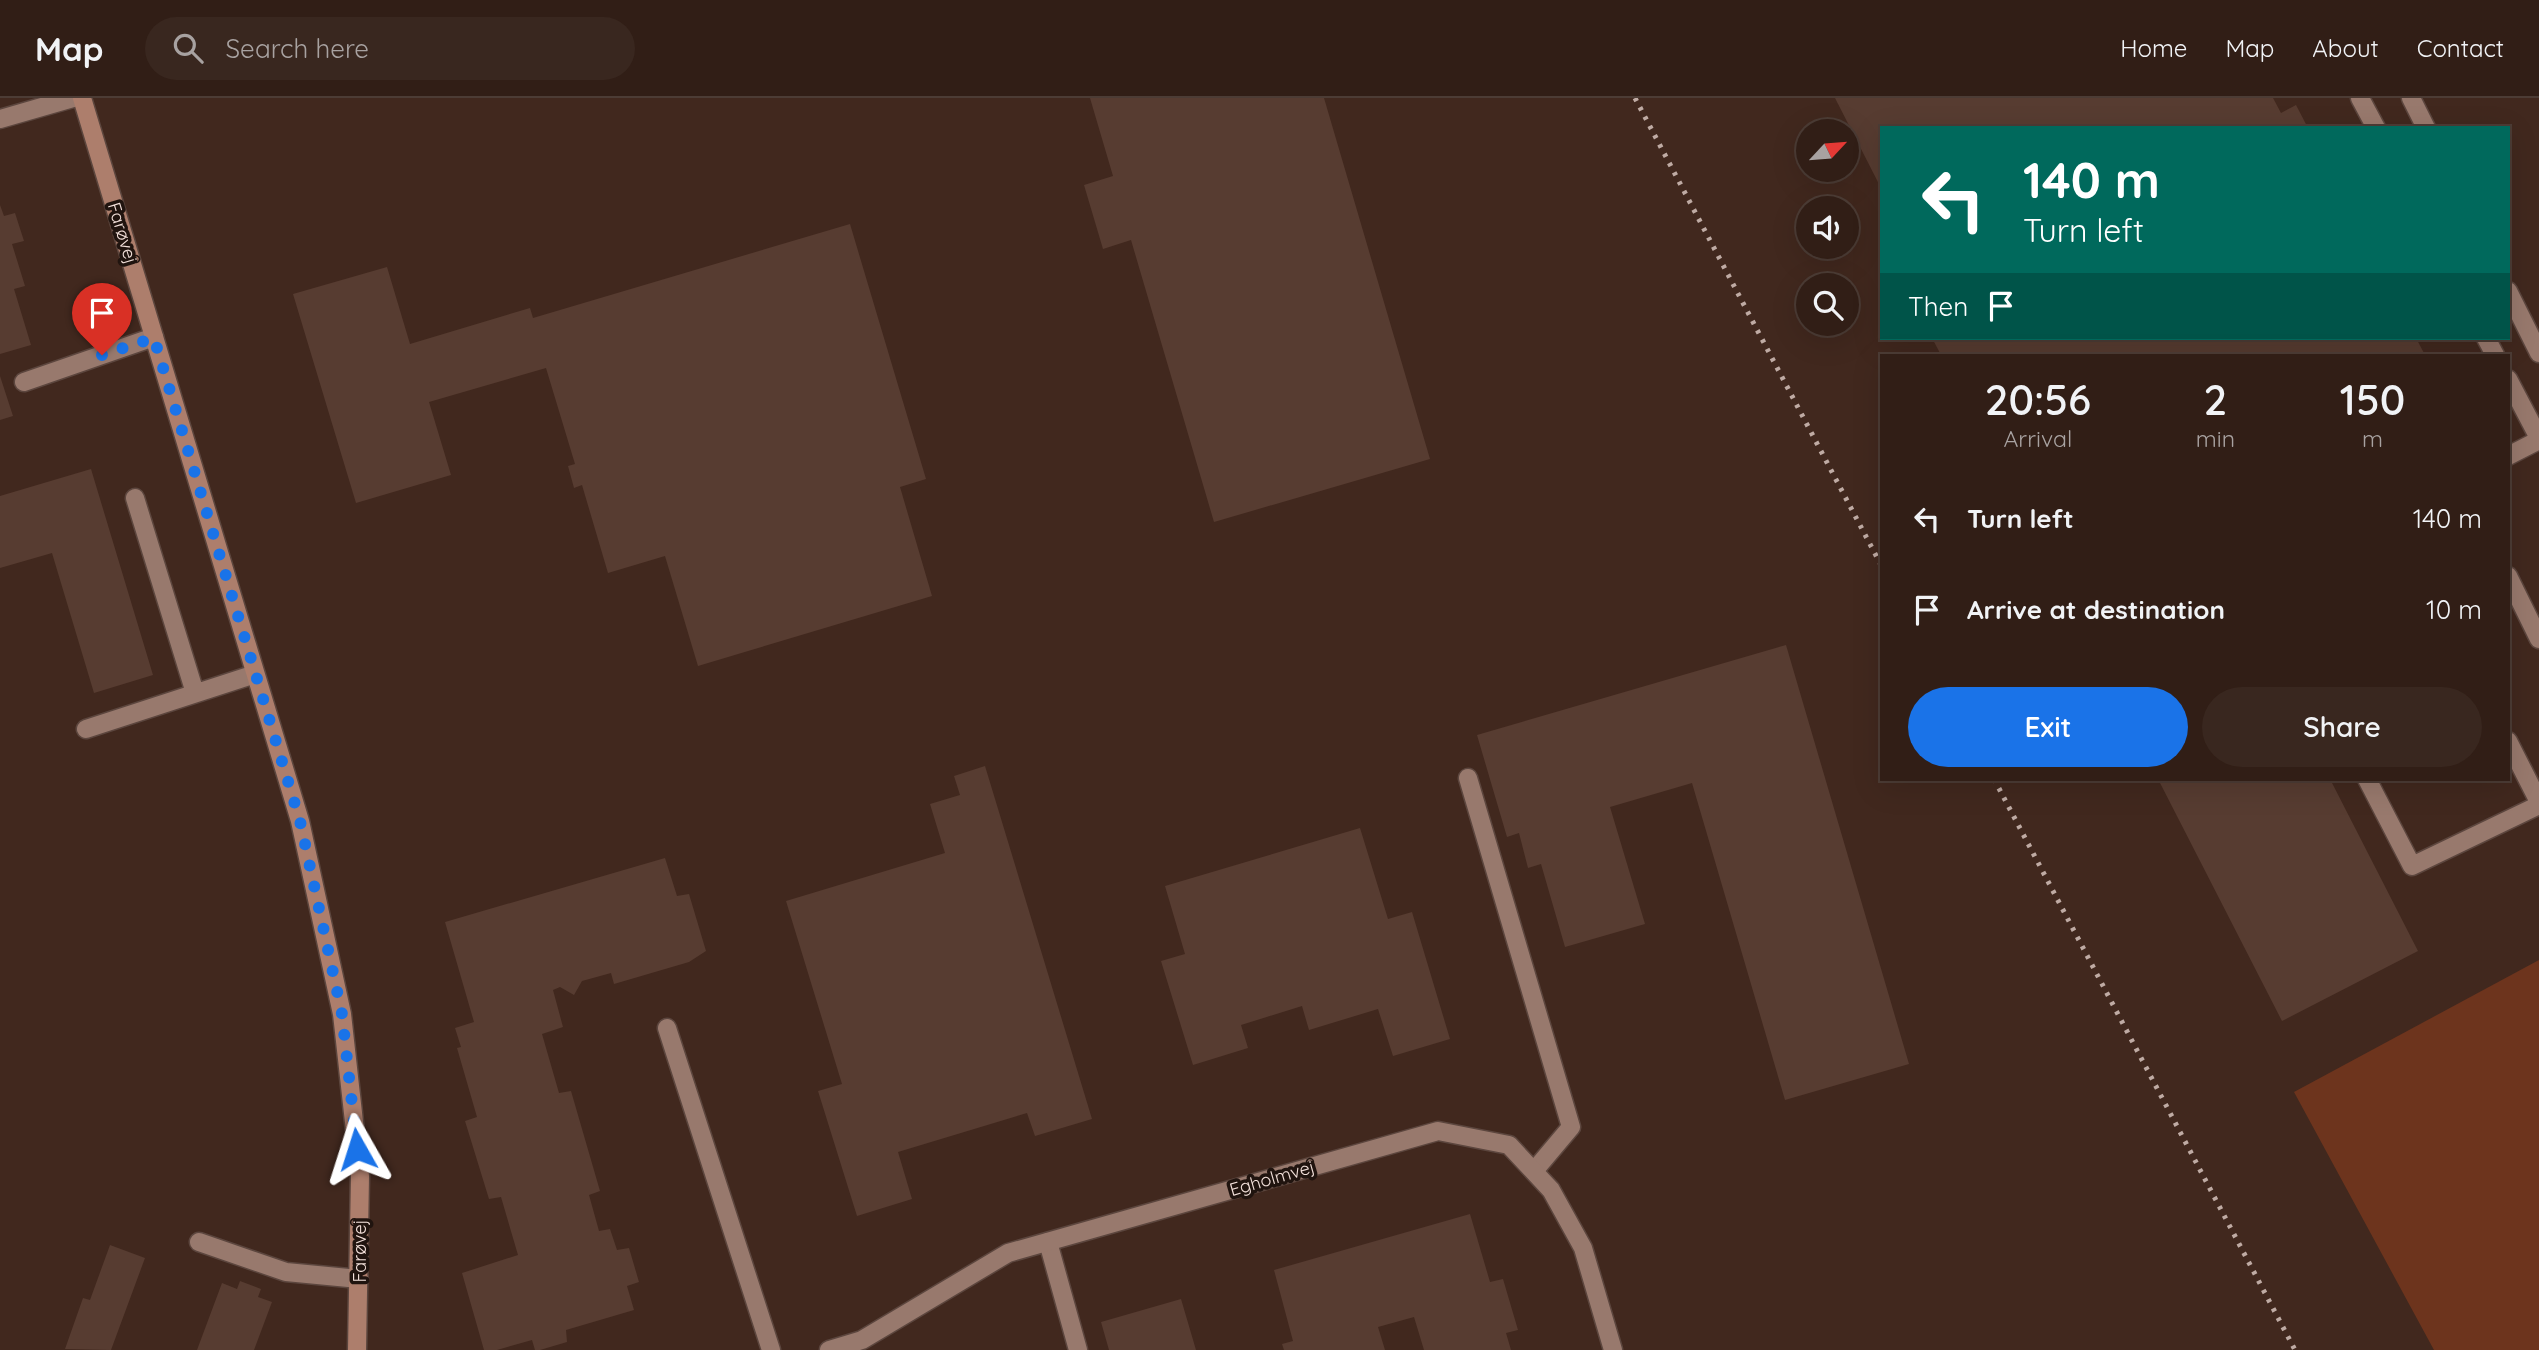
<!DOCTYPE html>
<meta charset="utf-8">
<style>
body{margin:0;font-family:Quicksand,sans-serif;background:#39271f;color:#f1f3f6;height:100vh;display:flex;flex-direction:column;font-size:26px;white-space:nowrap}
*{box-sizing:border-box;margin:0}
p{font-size:23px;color:#a8a2a1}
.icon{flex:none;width:38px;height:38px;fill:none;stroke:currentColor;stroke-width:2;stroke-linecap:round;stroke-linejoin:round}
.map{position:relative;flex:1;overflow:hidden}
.sheet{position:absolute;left:1880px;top:256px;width:630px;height:427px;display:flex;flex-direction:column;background:#311e16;border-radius:0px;box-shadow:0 7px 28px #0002,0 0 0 2px #4c3c35}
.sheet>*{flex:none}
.guide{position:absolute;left:1880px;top:28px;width:630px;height:214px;border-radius:0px;box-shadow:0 7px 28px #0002,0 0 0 2px #4c3c35;background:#00695c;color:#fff;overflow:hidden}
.needle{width:46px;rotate:64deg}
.tools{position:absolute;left:1796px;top:21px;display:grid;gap:14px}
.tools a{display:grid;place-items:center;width:63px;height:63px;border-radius:50%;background:#311e16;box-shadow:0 7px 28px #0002,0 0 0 2px #4c3c35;font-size:35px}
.pin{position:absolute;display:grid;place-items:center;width:60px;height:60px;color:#fff;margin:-72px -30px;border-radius:50% 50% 50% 0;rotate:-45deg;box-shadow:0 0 7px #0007}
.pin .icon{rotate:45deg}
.me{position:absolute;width:77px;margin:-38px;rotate:354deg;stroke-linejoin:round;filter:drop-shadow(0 0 5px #0008)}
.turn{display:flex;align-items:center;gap:24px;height:147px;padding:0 28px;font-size:32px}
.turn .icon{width:91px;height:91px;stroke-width:2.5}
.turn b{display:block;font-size:49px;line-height:60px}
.then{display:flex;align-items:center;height:66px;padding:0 28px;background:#0003;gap:14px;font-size:26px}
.eta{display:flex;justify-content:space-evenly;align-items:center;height:119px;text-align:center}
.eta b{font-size:42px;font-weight:600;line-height:49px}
.button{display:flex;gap:14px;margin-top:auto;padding:14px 28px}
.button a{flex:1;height:80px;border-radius:42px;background:#1a73e8;color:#fff;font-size:28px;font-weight:600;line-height:80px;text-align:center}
.button a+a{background:#39271f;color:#f1f3f6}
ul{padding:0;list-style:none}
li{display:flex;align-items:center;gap:21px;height:91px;padding:0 28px}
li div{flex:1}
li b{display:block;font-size:26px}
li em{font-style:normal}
header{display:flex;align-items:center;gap:42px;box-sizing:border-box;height:98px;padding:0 35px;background:#311e16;border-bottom:2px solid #4c3c35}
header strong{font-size:33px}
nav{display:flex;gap:38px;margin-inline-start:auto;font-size:24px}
.search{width:490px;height:63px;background:#39271f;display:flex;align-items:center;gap:18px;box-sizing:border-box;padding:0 24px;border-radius:38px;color:#a8a2a1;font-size:26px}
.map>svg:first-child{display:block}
.green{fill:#6d341d}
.building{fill:#573c31}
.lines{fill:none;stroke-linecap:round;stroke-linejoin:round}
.lane-casing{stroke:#5c463e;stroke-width:21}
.street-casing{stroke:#5c463e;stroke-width:21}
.secondary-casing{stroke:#5c463e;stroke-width:21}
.lane{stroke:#98796d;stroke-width:18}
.street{stroke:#98796d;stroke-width:18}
.secondary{stroke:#ad7e6c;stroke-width:18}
.rail{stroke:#bfaba4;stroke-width:5;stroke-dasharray:3.5 7;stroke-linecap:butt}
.route{stroke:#1a73e8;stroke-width:12;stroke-dasharray:0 21.6}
.labels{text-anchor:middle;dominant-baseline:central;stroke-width:7;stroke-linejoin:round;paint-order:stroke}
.street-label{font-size:18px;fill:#f3e1db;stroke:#20140f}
</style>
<header>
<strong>Map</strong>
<div class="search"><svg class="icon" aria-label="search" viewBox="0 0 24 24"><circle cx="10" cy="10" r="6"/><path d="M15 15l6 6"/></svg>Search here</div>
<nav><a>Home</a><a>Map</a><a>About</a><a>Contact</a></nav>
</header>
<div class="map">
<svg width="2539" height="1252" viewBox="0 0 2539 1252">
<rect width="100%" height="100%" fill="#41281e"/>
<path class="green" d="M2539,862V1252H2434L2294,994Z"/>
<path class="building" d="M1090,0H1324L1430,361L1214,424L1131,142L1103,151L1084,87L1113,78Z
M1835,0H2273L2281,15L2296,7L2308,30H1881V90Z
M0,107L4,118L15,115L24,143L12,146L25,188L14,191L31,247L0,256Z
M850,126L926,381L900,389L932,498L698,568L665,458L608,475L582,387L574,390L568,368L575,366L546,270L429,304L451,377L356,405L293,196L387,169L410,246L530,210L533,220Z
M1932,240H2416L2425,257H1941Z
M0,278L13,318L0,322Z
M91,371L153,577L94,595L52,455L0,470V398Z
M1786,547L1909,966L1785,1002L1692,685L1610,709L1645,826L1565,849L1541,766L1528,770L1519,735L1507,739L1477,637Z
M985,668L1092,1021L1035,1038L1027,1015L898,1054L912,1101L857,1118L818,993L842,986L786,803L945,755L930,706L960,697L954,678Z
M2158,681H2330L2418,853L2282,923Z
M1360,730L1388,821L1412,814L1450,941L1393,958L1378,911L1309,932L1302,908L1241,927L1248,950L1193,967L1161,863L1185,856L1165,788Z
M665,760L677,798L689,796L706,853L689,864L614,886L611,875L582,883L574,897L560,889L553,892L563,929L542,936L559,995L571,993L600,1093L589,1097L599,1133L610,1131L617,1152L629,1150L639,1184L627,1188L634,1212L566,1232L567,1244L540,1252H535L532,1242L497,1252H484L462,1175L518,1157L501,1099L489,1101L465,1023L477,1019L457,950L461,949L455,930L474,924L445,824Z
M1470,1116L1490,1184L1503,1181L1518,1232L1506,1235L1511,1252H1424L1414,1219L1378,1229L1385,1252H1284L1282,1246L1293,1243L1274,1172Z
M110,1147L145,1160L111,1252L65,1251L83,1200L90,1202Z
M240,1183L261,1191L258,1199L272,1204L254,1252H197L222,1185L237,1191Z
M1181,1201L1196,1252H1109L1101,1224Z"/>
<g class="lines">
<g class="lane-casing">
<path id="lane" d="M2360,0L2376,30
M2411,0L2426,30
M2508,193L2539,255
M2486,240L2495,257
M2508,281L2539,340
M24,284L154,239
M2508,358L2539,342
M135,400L195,595
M2508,478L2539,541
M86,631L255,576
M2508,643L2539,704
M1468,680L1571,1029L1534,1073
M2367,681L2412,768L2539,707
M667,930L771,1252
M199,1144L286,1174L359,1181
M1048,1144L1078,1252"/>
</g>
<g class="street-casing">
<path id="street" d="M0,21L73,0
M829,1252L862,1242L1008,1155L1438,1033L1509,1047L1551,1092L1583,1150L1613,1252"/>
</g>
<g class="secondary-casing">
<path id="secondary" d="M82,0L300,723L342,916L360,1078L357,1252"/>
</g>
<use href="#lane" class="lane"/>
<use href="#street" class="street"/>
<use href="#secondary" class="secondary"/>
<path class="rail" d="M1635,0L1881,467
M1994,681L2295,1252"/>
</g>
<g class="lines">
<path class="route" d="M102,257L154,240L300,723L342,916L357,1051"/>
</g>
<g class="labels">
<g class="street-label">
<text transform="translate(123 135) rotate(73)">Farøvej</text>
<text transform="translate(1272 1080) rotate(-16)">Egholmvej</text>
<text transform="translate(359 1153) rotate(-90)">Farøvej</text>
</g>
</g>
</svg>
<div class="tools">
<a><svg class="needle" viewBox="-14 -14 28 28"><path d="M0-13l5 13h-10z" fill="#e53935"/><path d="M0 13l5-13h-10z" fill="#a8a2a1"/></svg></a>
<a><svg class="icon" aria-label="sound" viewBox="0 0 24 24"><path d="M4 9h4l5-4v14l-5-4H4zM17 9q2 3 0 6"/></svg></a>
<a><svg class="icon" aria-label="search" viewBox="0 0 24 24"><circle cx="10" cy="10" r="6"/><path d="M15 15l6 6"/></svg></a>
</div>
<div class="pin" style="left:102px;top:257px;background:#d93025"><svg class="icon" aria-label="arrive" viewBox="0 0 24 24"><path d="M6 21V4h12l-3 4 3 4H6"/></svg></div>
<svg class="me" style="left:357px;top:1051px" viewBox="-20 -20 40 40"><path d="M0-17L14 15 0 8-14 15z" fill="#1a73e8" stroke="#fff" stroke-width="4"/></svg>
<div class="guide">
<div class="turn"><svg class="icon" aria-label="left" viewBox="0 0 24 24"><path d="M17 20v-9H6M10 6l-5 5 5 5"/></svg><div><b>140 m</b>Turn left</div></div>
<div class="then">Then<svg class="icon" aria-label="arrive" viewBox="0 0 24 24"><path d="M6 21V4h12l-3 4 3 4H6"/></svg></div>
</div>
<section class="sheet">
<div class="eta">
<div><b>20:56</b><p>Arrival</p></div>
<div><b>2</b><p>min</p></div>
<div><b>150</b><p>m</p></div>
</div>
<ul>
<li><svg class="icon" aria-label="left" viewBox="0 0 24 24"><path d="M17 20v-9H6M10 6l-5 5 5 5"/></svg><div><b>Turn left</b></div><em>140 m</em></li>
<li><svg class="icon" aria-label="arrive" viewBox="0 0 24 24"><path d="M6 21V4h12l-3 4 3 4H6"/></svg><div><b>Arrive at destination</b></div><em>10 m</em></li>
</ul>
<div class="button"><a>Exit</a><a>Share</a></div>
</section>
</div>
